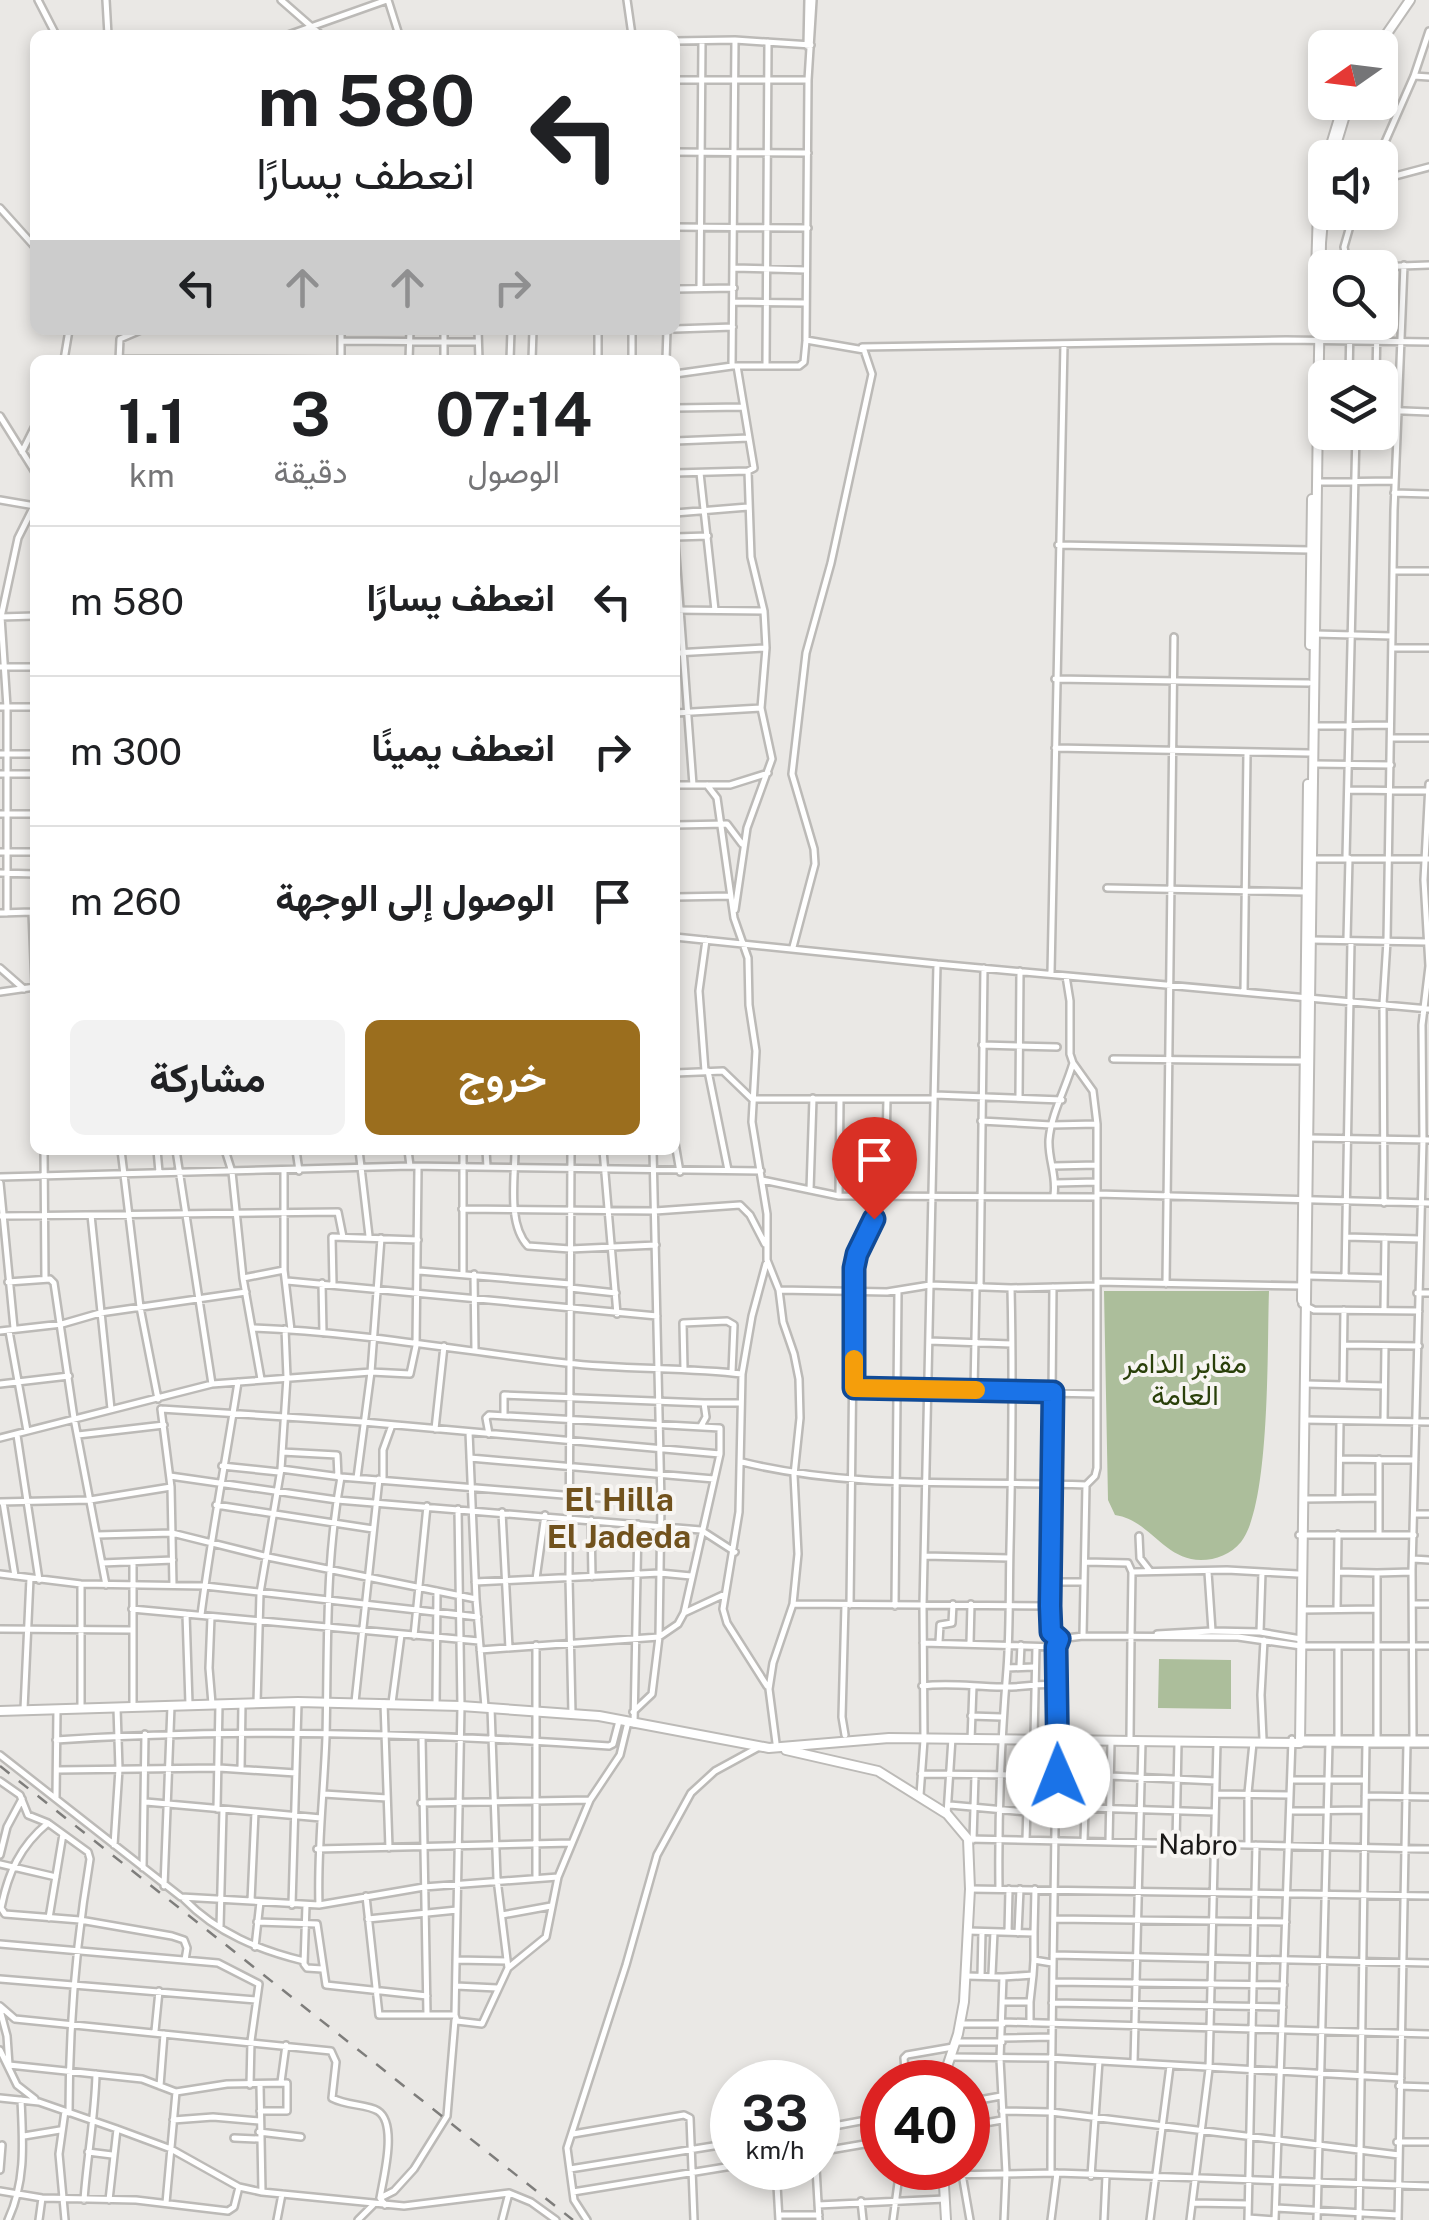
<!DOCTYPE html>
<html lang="ar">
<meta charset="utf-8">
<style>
body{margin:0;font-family:"Public Sans",Vazirmatn,sans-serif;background:#f2f2f2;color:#202124;direction:rtl;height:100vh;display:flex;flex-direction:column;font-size:38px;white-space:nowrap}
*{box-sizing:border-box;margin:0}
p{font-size:32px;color:#757577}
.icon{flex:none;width:55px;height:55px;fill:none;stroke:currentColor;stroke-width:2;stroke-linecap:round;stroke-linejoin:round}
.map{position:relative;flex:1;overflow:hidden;direction:ltr}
.panel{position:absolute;left:30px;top:355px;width:650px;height:800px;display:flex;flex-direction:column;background:#fff;border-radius:15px;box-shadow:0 5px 15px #0003;direction:rtl}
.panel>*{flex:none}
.banner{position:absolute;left:30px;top:30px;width:650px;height:305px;border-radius:15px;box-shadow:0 5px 15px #0003;direction:rtl;background:#fff;color:#202124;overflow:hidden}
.needle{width:65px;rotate:256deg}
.fabs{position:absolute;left:1308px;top:30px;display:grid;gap:20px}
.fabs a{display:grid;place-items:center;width:90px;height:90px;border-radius:15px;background:#fff;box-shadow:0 5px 15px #0003;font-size:50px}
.speed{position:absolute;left:710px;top:2060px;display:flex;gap:20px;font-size:50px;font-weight:700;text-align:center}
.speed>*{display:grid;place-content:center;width:130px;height:130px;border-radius:50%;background:#fff;box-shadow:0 5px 15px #0003;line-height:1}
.speed small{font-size:25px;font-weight:400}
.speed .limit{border:15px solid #d22;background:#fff;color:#111}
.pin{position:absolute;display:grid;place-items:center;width:85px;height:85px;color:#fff;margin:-102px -42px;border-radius:50% 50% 50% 0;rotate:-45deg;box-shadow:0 0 10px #0007}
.pin .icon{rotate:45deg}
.me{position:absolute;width:110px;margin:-55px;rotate:359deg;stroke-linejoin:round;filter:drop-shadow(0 0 8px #0008)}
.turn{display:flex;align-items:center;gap:35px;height:210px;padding:0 40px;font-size:45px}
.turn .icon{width:130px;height:130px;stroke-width:2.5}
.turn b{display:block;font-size:70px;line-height:85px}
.lanes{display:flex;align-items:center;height:95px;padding:0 40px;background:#0003;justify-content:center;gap:50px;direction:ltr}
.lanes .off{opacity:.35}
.eta{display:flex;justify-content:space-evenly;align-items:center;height:170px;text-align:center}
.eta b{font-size:60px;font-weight:700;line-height:70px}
.primary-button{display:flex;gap:20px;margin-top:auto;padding:20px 40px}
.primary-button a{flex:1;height:115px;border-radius:15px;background:#9b6e1e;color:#fff;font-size:40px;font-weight:700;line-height:115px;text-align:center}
.primary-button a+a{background:#f2f2f2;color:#202124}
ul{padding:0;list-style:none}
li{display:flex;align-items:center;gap:30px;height:150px;padding:0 40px;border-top:2px solid #e0e0e0}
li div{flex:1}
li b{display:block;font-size:38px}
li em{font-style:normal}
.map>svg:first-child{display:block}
.green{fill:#acbe9b}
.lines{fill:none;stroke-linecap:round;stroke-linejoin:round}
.minor-casing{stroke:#bcbab7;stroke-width:10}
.major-casing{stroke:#bcbab7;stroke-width:12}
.minor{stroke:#fff;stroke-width:5}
.major{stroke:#fff;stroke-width:8}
.rail{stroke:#7e7d7b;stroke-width:2.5;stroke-dasharray:12 12;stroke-linecap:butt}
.route-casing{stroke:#114b97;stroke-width:25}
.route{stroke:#1a73e8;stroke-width:18}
.slow{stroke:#f59e0b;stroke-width:18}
.labels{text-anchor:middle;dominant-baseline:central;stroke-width:8;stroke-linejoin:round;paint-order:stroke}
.park-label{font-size:28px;fill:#2a400a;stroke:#f7f5f2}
.street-label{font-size:28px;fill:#191817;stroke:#f7f5f2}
.quarter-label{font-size:32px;font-weight:bold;fill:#71521d;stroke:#f7f5f2}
</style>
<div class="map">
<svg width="1429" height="2220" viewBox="0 0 1429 2220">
<rect width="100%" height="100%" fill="#eae8e5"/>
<path class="green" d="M1104,1291H1269C1267,1344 1271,1504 1241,1542C1231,1554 1216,1560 1201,1560C1164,1560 1150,1520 1115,1515L1108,1500Z
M1159,1659L1231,1660V1709L1158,1708Z"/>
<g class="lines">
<g class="minor-casing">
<path id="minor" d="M38,0L56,35
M106,0L108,35
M281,0L321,35
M388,0L399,35
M627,0L632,35
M288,35L387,0
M675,41L735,40L811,45
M807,46L808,0
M1414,76L1429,77
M675,80H808
M675,152L808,153
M1378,158L1414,76L1429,31
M1380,180L1429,167
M0,208L35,247
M675,227L808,228
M1348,267L1344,247L1354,212
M734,268L806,270
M1346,268L1429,265
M675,289L734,288
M700,289L702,41
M733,302L805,303
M675,329L733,327
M341,330V360
M478,330L479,360
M632,330V360
M341,341L478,342
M862,347L1286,340L1429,342
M119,359L341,360
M64,360L69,330
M119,360L120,339L141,330
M409,360L410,330
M444,360V330
M510,360L511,330
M532,360L533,330
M598,360V330
M666,360L667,330
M732,366L735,40
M766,366L768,42
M675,374L732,366H799L804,362L806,341
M1349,378L1350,322
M1376,378L1377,322
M675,408L743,407
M1380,410L1429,412
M1313,411H1325
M0,416L35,472
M675,441L749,438
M22,452L35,426
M675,473L748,471L754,468L737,366
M700,473L715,610
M1318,482L1395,481
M1394,493L1429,494
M0,500L35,506
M675,513L748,507
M675,537L708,536
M675,541L693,785
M1058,545L1310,550
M1393,571H1429
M675,610L764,611
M0,617L35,616
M1315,634L1392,636
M1392,648H1429
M675,653L766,648
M0,667H35
M1055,679L1309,683
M0,707H35
M675,713L761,708
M1313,726L1390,725
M1391,738H1429
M1055,748L1309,753
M0,754H35
M1314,764L1391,765
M0,774H35
M675,785H730L768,773
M707,785L717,798L734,918L748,958L749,1005L756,1051L752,1122L767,1214V1260L779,1290L783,1322L794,1354L799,1379L800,1418L794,1475L798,1554L793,1604L773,1663L769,1689L776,1743
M1349,790L1429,791
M0,814H35
M675,825L727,824L742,844
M0,852H35
M1346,858L1356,432
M1312,859H1429
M0,873L35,874
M1107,888L1306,892
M675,897L731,896
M735,910L747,828L772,759L761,708L766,648L764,611L751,557L748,471
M32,912L35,987
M0,913L32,912
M7,913V707L1,617L18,538L34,506
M675,937L937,964
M1347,939L1349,858
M1311,940L1428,942
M793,947L815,864L814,849L792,774L806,653L831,563L872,374L864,350L806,340L808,80L813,0
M0,968L24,989
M1051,973L1064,344
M1066,976L1070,1001V1054L1073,1063L1093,1091L1097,1124V1468L1095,1476L1086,1485L1083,1636
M0,992L35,987
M1244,992L1247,753
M982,1045L1057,1047
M1113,1059L1304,1061
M705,1071L699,991L706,940
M708,1071L728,1170
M675,1073L723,1071L752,1099H934
M935,1095L1062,1100
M1019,1098L1020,971
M981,1121L1051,1125L1097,1124
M1309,1138L1429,1140
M675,1143L680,1172
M44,1150L45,1279
M121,1150L140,1307L158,1399
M157,1150L159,1172
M176,1150L212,1384
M225,1150L232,1172L243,1278L261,1379
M296,1150L299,1171
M359,1150L369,1236
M408,1150L410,1166
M463,1150V1272
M486,1150L487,1167
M515,1150C515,1178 507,1224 528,1246L570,1249L656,1245
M571,1150L569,1578L572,1714
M603,1150L617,1314
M1053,1166L1097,1165
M284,1171V1270L291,1330
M0,1177L410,1166L761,1171
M762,1180L839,1196L1097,1197
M0,1183L14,1328
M1056,1183L1097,1182
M810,1190L813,1098
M1097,1194L1429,1203
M1054,1195C1057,1175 1048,1160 1049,1140C1051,1114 1066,1088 1073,1063
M839,1196L840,1099
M1384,1203L1383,1004L1387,941L1394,510L1404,265
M462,1209L655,1211L740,1205L750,1215L765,1244
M91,1215L111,1409
M0,1216L338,1212L343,1237
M1346,1237L1420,1239
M766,1264L752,1316L742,1374L739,1512L723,1609L727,1623L767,1686
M419,1271L570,1284
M474,1274L475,1350
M1308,1276L1384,1278
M1345,1277L1351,941
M243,1278L284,1270
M287,1281L657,1316
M8,1282L50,1279L54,1283L74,1418L106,1585
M1097,1282L1302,1286
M322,1283L323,1333
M333,1284L332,1237L418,1240
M1166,1284L1174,637
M980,1287L984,968
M570,1288L616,1293
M779,1290L887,1292L930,1285L1011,1288L1097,1286
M1417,1293H1429
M1302,1304L1314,1310L1419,1311
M1384,1310L1385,1238
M254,1328C359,1332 462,1351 566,1363C625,1370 684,1367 742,1374
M0,1331L62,1324L100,1313L246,1292
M9,1331L27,1431
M929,1341L1011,1344
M1344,1345L1419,1346
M684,1369L683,1323L727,1321L734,1325L732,1372
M0,1384L69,1376
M1306,1384L1384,1386
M1343,1385L1344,1310
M854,1389L1096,1394
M974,1390L976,1288
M704,1403H741
M161,1409L363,1422L720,1454
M161,1409L171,1487L173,1585
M504,1415V1395L704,1403L706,1417L701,1426
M1304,1420L1429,1422
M1384,1421L1385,1346
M435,1429L444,1346
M469,1432L476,1599L485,1707
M17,1435L39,1580
M78,1435L164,1425
M0,1438L212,1384L371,1372L410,1374L416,1346L418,1168
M282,1452L337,1455L338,1477
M470,1458L714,1479
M1340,1459L1415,1460
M742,1462C855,1490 971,1480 1086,1485
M222,1466L279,1472
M281,1469L341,1477L661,1503
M170,1476L337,1500L701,1530L735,1552
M357,1478L371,1372L381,1238
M383,1480V1450L392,1425
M1339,1498L1340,1421
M1304,1499L1379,1498
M0,1502L90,1500L171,1487
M3,1502L15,1576
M216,1505L373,1529
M502,1512L509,1648
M1414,1514H1429
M591,1520L592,1577
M1379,1534V1459
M97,1535L172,1533L268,1557L476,1599
M1299,1535H1414
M1139,1536L1140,1558L1150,1571
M925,1556L1009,1558
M1413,1559L1429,1560
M133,1562V1707
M1086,1562L1128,1563L1132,1572L1131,1636
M102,1563L173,1560
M1132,1572L1227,1570L1298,1574
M1208,1572L1212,1631L1260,1632L1301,1639
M1339,1572L1377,1573V1738
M1377,1573L1412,1572
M0,1574L81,1584L205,1586L478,1617
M536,1579L545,1515
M475,1582L660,1573L691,1576
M1051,1582H1083
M793,1604L1050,1606
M1413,1604H1429
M850,1605L854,1268L857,1254L885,1195L887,1099
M895,1606L898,1291
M132,1609L479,1641
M1337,1609L1338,1534
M1302,1610L1376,1609
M684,1613L725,1594
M186,1614L189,1704
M201,1615C211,1536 226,1460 238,1382
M211,1617L209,1668L212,1704
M0,1629L132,1630
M1260,1632L1262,1572
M1157,1634L1211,1631
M414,1636L427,1506
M1059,1639L1083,1636L1238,1637L1301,1646H1429
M939,1642L940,1625L952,1623L953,1604
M923,1643L1056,1647
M970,1643L971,1604
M480,1650L659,1637L678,1624L684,1613L720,1454V1428L489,1415L486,1418L489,1434
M1020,1666L1021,1645
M1007,1668L1033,1667
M922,1686C950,1682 975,1687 1002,1687C1022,1688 1037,1683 1056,1685
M355,1702L379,1479
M257,1703L260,1593L281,1469L287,1377L285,1329
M384,1703L389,1848
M392,1703L401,1635
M436,1706L437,1591
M81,1708V1584
M491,1708L497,1879L508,1968
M24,1709L30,1578
M633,1712L652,1694L659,1637L661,1503L653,1150
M971,1716L1001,1717
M634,1724L638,1524
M845,1735L842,1717L845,1605
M422,1737L427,2014
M1034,1737L1036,1647
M1130,1737L1131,1637
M1338,1737V1646
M1263,1739L1261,1695L1264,1640
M1303,1739H1429
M1413,1739L1412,1570L1423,1140L1422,1025L1429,966L1424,880L1429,784
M56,1740C240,1728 425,1733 609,1746L613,1744L619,1721
M971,1740L973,1686
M1300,1743L1429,1744
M0,1755L181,1897L319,1905L424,1887L558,1877
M241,1769L242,1703
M57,1770L219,1768L296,1773
M921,1774L1110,1776L1216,1781
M1291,1780H1365
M0,1781L20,1795L28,1815L48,1823
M324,1794L387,1798
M1216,1794L1290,1795
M920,1795L924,1740L923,1606L937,964L1429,1009
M1365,1796L1429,1797
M56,1798L57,1709
M146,1802L321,1818
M421,1803L590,1800
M950,1805L1026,1812
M1026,1806L1215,1812
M217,1809L219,1704
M1290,1811L1364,1810
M947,1814L952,1738
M968,1839L1429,1849
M973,1840L975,1776
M1026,1840L1029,1742
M1084,1841L1087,1742
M1109,1842L1111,1741
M1176,1843L1178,1742
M114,1845L119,1769L117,1708
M1248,1845V1793L1253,1743
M317,1849L572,1843
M0,1855L7,1827L22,1799
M0,1864L56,1877
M143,1868L145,1734
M536,1877V1645
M164,1886L171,1706
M970,1889L1429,1896
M999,1889C998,1815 1001,1742 1007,1669C1010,1629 1009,1587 1010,1547C1012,1461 1013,1375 1011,1288
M366,1896L379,2015H455L457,2021L482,2024L508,1968L546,1937L558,1877L590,1800L620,1755L628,1722
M184,1899C217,1933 259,1950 304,1961
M251,1901L255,1812
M292,1905L298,1703
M306,1905L304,1964L307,1968L322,1969
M319,1905C317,1848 324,1793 326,1737C328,1650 325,1563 341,1477
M502,1915L551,1906
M49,1918L63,1834
M368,1919L457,1910
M1054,1919L1286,1922
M257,1922L317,1924L326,1985L427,1996
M220,1927L223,1810
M968,1931L1034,1933V1960L1052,1963
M1008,1932L1009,1889
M1018,1933L1020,1889
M1034,1933L1035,1889
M0,1944L218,1963L259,1984L251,2041L250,2085
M255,1947L260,1902
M1053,1955L1429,1963
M456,1960L507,1961
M992,1974L994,1932
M966,1976L1003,1977L1000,2059L1006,2173L1004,2220
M981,1976L982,1932
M1003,1977L1033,1975L1034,1960
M0,1979L256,2000
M1053,1982L1284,1985
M456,1986L497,1988
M1004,2002H1030V2023
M1030,2002L1033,1975
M1052,2003L1283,2007
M0,2006L15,2019L331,2051L336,2062L332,2098C347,2106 367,2104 378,2111C398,2124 383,2179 380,2198L385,2205
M0,2010L7,2036L9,2065
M455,2015L461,1706L458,1509
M1003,2022L1429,2034
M961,2024H1003
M155,2031L159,1991
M1002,2038L1051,2037
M955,2042H1002
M0,2050L17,2085L35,2099
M950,2057L1049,2058L1401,2078
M1134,2063L1142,1742
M9,2065L142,2079L176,2092L227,2084L287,2083V2111H260
M281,2082L286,2045
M906,2082L904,2058L907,2055L953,2047
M260,2085L262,2192
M160,2086L164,2034
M1399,2086L1429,2087
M0,2098L39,2102L117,2129L171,2149L239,2187L262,2192L404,2206L509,2193L531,2202L556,2220
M968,2102L1001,2096
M1002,2111L1051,2112L1399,2155
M69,2113C69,2028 76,1943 90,1859L88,1852L48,1823C20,1846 8,1873 1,1908L5,1914L80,1920L172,1936L184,1940L187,1948L185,1960
M876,2119L879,2141
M173,2120L213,2117L259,2121
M968,2126L1002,2120
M818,2129L882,2117
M259,2132L301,2137
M573,2134L684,2115L690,2118L694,2220
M24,2136L60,2130
M234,2138L259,2139
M1397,2142H1429
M88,2152L112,2155
M818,2152L882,2141
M776,2168L779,2220
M816,2168L819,2220
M570,2169L732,2143
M0,2170L2,2145
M1051,2173C1051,1998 1057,1822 1056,1647L1059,1639L1051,1632L1050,1606L1053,1287
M962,2174L970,2220
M943,2175L1057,2173L1429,2186
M1091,2176L1099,2061
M900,2181L944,2180
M0,2191L42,2198L136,2200L228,2211L234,2207L239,2187
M573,2192L732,2166
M380,2198L394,2191L414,2169L447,2116L455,2020
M84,2200C87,2157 95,2117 96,2074
M109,2200L117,2129
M861,2201L863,2220
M166,2203L176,2092
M1192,2203L1248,2204
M818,2205L945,2199
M1276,2208L1398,2215
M779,2215H819
M1248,2218L1275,2220
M8,2220C26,2181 23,2143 21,2100
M39,2220L42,2198
M65,2220L59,2154L65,2111
M277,2220L282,2194
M358,2220L373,2205
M502,2220L509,2193
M587,2220L574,2200L567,2148L626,1965L657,1855L691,1793L715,1771L759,1747
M893,2220L900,2168
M1051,2220L1057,2173
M1104,2220L1106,2176
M1150,2220L1170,2066
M1190,2220L1209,2069L1217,1742
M1248,2220L1256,1845
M1275,2220L1292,1739
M1317,2220L1329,1742
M1359,2220L1366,1742
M1398,2220L1407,1743"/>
</g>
<g class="major-casing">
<path id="major" d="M1377,48L1410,0
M1327,158L1344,102
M1332,158L1349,102
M1315,305L1318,209L1325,166
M1310,645L1312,499
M1302,1300L1308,784
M0,1711L298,1702L461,1706L599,1716L769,1748L889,1738L1300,1743L1318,411L1321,243L1325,197
M786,1750L878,1771L947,1814L968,1839L970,1889L964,2002L958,2034L942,2082
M943,2168L946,2220"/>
</g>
<use href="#minor" class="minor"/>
<use href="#major" class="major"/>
<path class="rail" d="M0,1766L573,2220"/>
</g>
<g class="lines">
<g class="route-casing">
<path id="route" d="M874,1219L857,1254L854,1268V1388L1053,1392L1050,1606L1051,1632L1059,1639L1056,1647L1058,1776"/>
</g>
<use href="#route" class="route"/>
<path class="slow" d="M854,1359V1388L976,1390"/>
</g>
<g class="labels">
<g class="park-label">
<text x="1185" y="1362">مقابر الدامر<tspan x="1185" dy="32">العامة</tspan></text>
</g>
<g class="street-label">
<text transform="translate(1198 1844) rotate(1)">Nabro</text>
</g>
<g class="quarter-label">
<text x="619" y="1499">El Hilla<tspan x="619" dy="37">El Jadeda</tspan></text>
</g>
</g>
</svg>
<div class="fabs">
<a><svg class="needle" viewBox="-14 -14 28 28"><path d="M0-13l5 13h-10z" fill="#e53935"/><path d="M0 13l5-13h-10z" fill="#757577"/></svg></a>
<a><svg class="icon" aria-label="sound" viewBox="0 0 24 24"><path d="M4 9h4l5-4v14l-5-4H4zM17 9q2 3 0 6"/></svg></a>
<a><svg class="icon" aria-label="search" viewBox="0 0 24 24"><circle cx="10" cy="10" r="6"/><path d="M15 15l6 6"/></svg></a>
<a><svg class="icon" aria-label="layers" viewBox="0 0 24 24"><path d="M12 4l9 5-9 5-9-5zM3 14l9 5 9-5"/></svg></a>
</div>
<div class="speed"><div>33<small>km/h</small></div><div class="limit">40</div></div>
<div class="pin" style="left:874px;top:1219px;background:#d93025"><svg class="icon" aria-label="arrive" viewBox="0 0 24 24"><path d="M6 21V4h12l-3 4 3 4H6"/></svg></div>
<svg class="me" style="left:1058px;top:1776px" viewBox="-20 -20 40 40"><circle r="19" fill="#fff"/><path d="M0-13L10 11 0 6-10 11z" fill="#1a73e8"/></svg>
<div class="banner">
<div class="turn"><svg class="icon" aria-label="left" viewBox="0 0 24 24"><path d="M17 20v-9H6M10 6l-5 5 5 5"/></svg><div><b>580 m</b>انعطف يسارًا</div></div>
<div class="lanes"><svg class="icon" aria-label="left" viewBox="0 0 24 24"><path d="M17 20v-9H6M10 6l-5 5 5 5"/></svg><svg class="icon off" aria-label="ahead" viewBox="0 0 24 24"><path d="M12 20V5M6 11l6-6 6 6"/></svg><svg class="icon off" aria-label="ahead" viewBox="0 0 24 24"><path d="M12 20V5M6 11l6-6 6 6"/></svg><svg class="icon off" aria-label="right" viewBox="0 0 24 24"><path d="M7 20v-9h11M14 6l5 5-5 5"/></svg></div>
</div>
<section class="panel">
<div class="eta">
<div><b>07:14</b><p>الوصول</p></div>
<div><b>3</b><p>دقيقة</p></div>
<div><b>1.1</b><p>km</p></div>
</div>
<ul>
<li><svg class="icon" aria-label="left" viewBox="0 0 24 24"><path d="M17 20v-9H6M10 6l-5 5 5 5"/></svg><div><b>انعطف يسارًا</b></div><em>580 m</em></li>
<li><svg class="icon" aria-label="right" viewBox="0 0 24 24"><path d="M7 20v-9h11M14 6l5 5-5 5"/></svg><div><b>انعطف يمينًا</b></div><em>300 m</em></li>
<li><svg class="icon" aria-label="arrive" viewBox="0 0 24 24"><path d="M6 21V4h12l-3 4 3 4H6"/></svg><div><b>الوصول إلى الوجهة</b></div><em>260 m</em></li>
</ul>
<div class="primary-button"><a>خروج</a><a>مشاركة</a></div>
</section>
</div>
